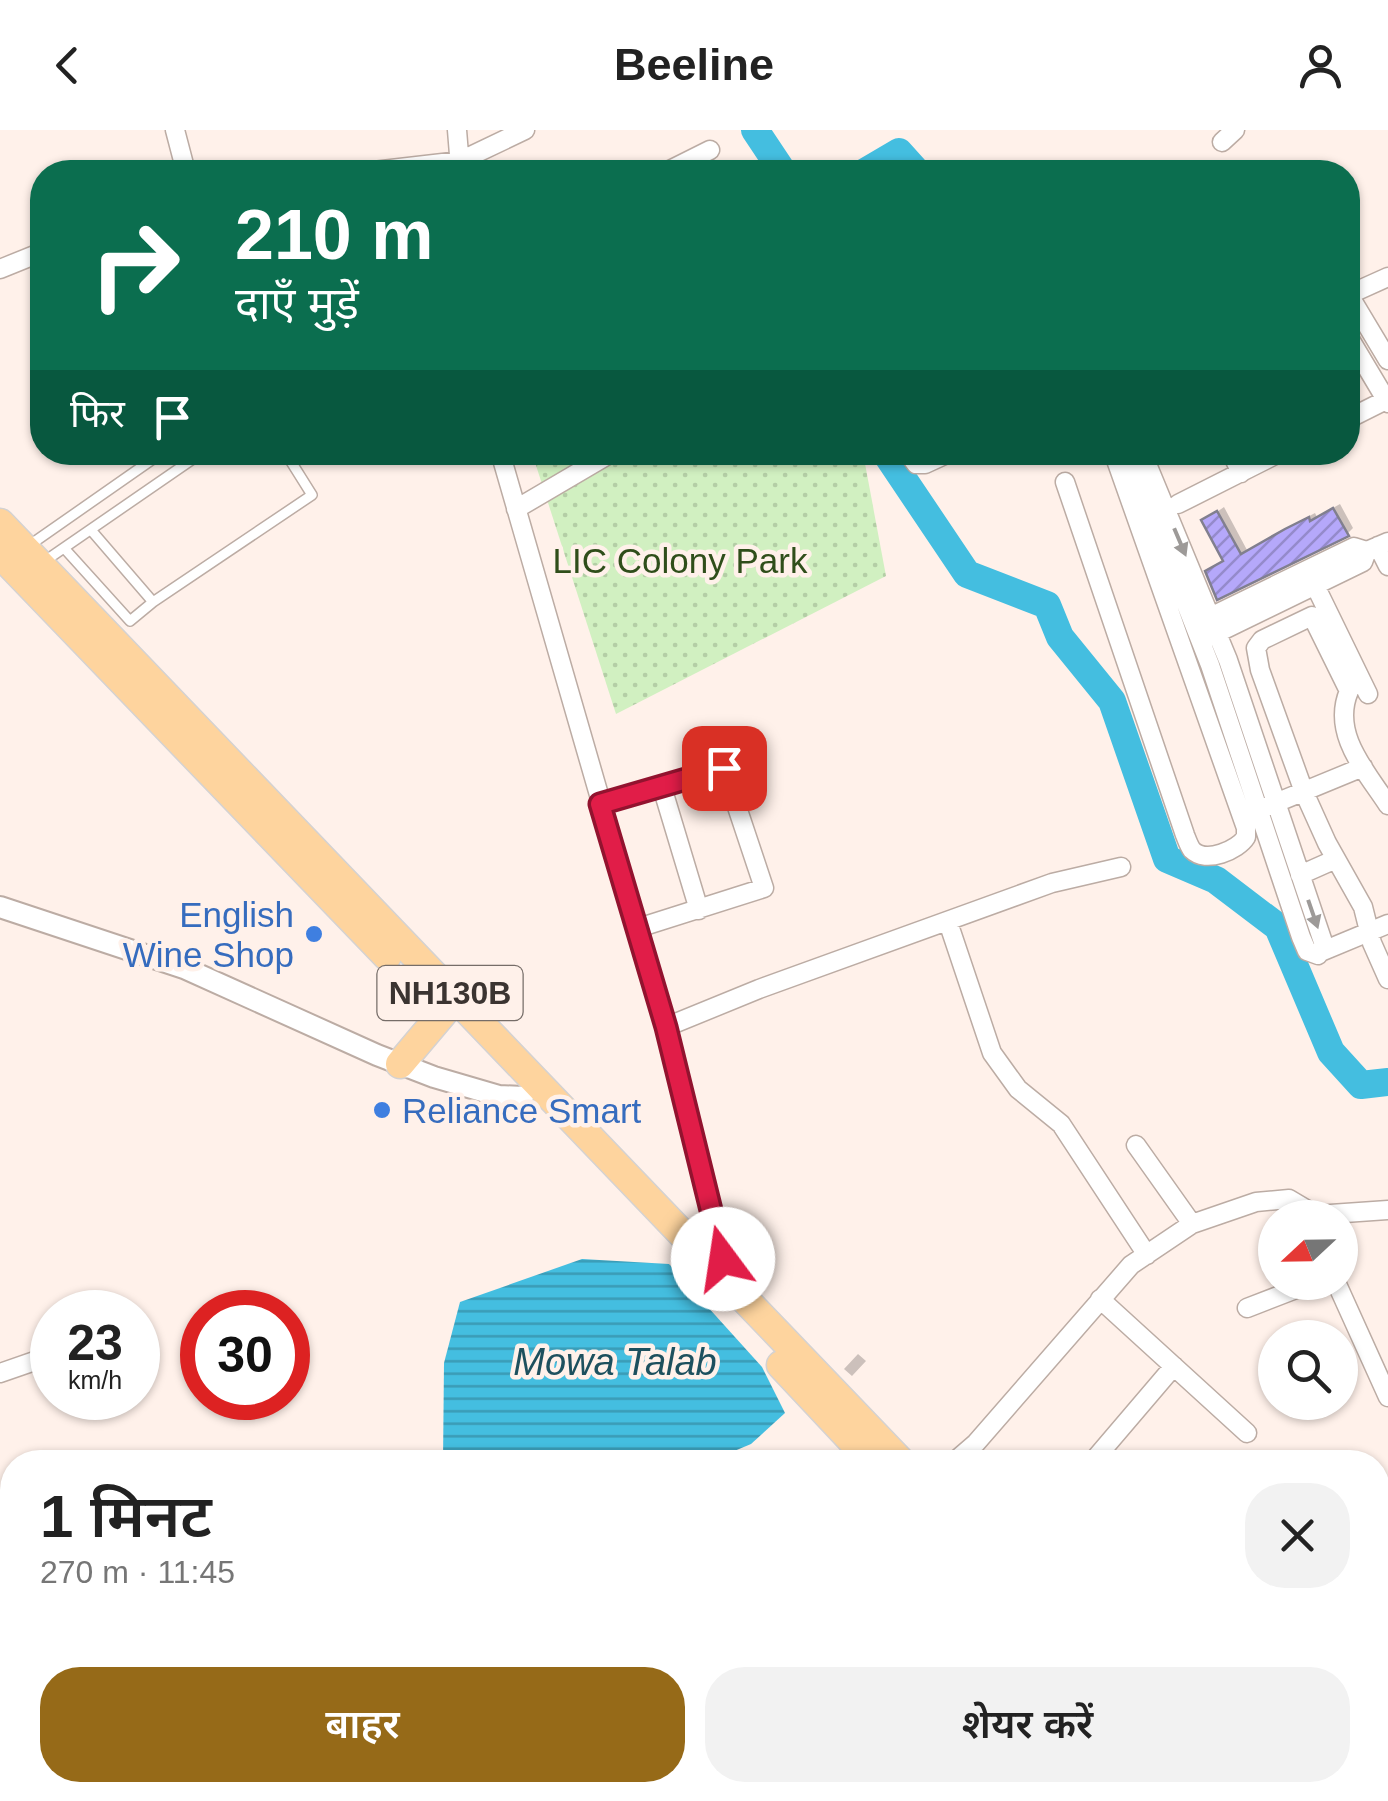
<!DOCTYPE html>
<html lang="hi">
<meta charset="utf-8">
<style>
body{margin:0;font-family:Helvetica,"Noto Sans Devanagari",sans-serif;background:#f2f2f2;color:#222;height:100vh;display:flex;flex-direction:column;font-size:38px;white-space:nowrap}
*{box-sizing:border-box;margin:0}
p{font-size:32px;color:#767676}
.icon{flex:none;width:55px;height:55px;fill:none;stroke:currentColor;stroke-width:2;stroke-linecap:round;stroke-linejoin:round}
.map{position:relative;flex:1;overflow:hidden}
.panel{position:absolute;left:0px;top:1320px;width:1390px;height:352px;display:flex;flex-direction:column;background:#fff;border-radius:40px 40px 0 0;box-shadow:0 2px 8px #0004}
.panel>*{flex:none}
.hud{position:absolute;left:30px;top:30px;width:1330px;height:305px;border-radius:40px;box-shadow:0 2px 8px #0004;background:#0b6e4f;color:#fff;overflow:hidden}
.needle{width:65px;rotate:248deg}
.fabs{position:absolute;left:1258px;top:1070px;display:grid;gap:20px}
.fabs a{display:grid;place-items:center;width:100px;height:100px;border-radius:50%;background:#fff;box-shadow:0 2px 8px #0004;font-size:50px}
.speed{position:absolute;left:30px;top:1160px;display:flex;gap:20px;font-size:50px;font-weight:700;text-align:center}
.speed>*{display:grid;place-content:center;width:130px;height:130px;border-radius:50%;background:#fff;box-shadow:0 2px 8px #0004;line-height:1}
.speed small{font-size:25px;font-weight:400}
.speed .limit{border:15px solid #d22;background:#fff;color:#111}
.pin{position:absolute;display:grid;place-items:center;width:85px;height:85px;color:#fff;margin:-42px;border-radius:20px;box-shadow:0 5px 15px #0006}
.me{position:absolute;width:110px;margin:-55px;rotate:346deg;stroke-linejoin:round;filter:drop-shadow(0 0 8px #0008)}
.turn{display:flex;align-items:center;gap:35px;height:210px;padding:0 40px;font-size:45px}
.turn .icon{width:130px;height:130px;stroke-width:2.5}
.turn b{display:block;font-size:70px;line-height:85px}
.then{display:flex;align-items:center;height:95px;padding:0 40px;background:#0003;gap:20px;font-size:38px}
.round{display:grid;place-items:center;flex:none;width:105px;height:105px;border-radius:40px;background:#f2f2f2}
.overview{display:flex;align-items:center;justify-content:space-between;height:170px;padding:0 40px}
h1{font-size:60px;font-weight:600;line-height:75px}
.primary-button{display:flex;gap:20px;margin-top:auto;padding:20px 40px}
.primary-button a{flex:1;height:115px;border-radius:40px;background:#966a18;color:#fff;font-size:40px;font-weight:600;line-height:115px;text-align:center}
.primary-button a+a{background:#f2f2f2;color:#222}
header{display:flex;justify-content:space-between;align-items:center;height:130px;padding:0 40px;background:#fff;font-size:45px;font-weight:600}
.map>svg:first-child{display:block}
.park{fill:url(#park-dots)}
.water{fill:url(#water-rules)}
.shadow{fill:#0003}
.lines{fill:none;stroke-linecap:round;stroke-linejoin:round}
.river{stroke:#44bee0;stroke-width:28}
.building{fill:url(#building-hatch);stroke:#817f8e;stroke-width:2.5}
.service-casing{stroke:#bcaca4;stroke-width:12}
.minor-casing{stroke:#bcaca4;stroke-width:21}
.tertiary-casing{stroke:#bcaca4;stroke-width:24}
.trunk-casing{stroke:#d4d2d2;stroke-width:31}
.service{stroke:#fff;stroke-width:9}
.minor{stroke:#fff;stroke-width:18}
.tertiary{stroke:#fff;stroke-width:20}
.trunk{stroke:#fed49e;stroke-width:28}
.oneway{fill:#9d9a98}
.route-casing{stroke:#92132f;stroke-width:25}
.route{stroke:#e11d48;stroke-width:18}
.shop-dot{fill:#3f7fe0;stroke:#fff1ea;stroke-width:4}
.labels{text-anchor:middle;dominant-baseline:central;stroke-width:9;stroke-linejoin:round;paint-order:stroke}
.shield{fill:#fff1ea;stroke:#766d68;stroke-width:2.5}
.shield-label{font-size:32px;font-weight:bold;fill:#3b3431}
.park-label{font-size:35px;fill:#2f4e1a;stroke:#fff1ea}
.shop-label{font-size:35px;fill:#366cbe;stroke:#fff1ea;text-anchor:end}
.water-label{font-size:38px;font-style:italic;fill:#1d505e;stroke:#fff1ea}
</style>
<header><svg class="icon" aria-label="back" viewBox="0 0 24 24"><path d="M15 5l-7 7 7 7"/></svg>Beeline<svg class="icon" aria-label="person" viewBox="0 0 24 24"><circle cx="12" cy="8" r="4"/><path d="M4 21q1-7 8-7t8 7"/></svg></header>
<div class="map">
<svg width="1388" height="1671" viewBox="0 0 1388 1671">
<defs>
<pattern id="park-dots" width="8" height="8" patternUnits="userSpaceOnUse" patternTransform="scale(2.5)"><rect width="8" height="8" fill="#d1f0c1"/><path d="M2 2h.1M6 6h.1" fill="none" stroke="#b4cea6" stroke-width="1.8" stroke-linecap="round"/></pattern>
<pattern id="water-rules" width="6" height="5" patternUnits="userSpaceOnUse" patternTransform="scale(2.5)"><rect width="6" height="5" fill="#44bee0"/><path d="M0 2.5h6" fill="none" stroke="#3a9bb6"/></pattern>
<pattern id="building-hatch" width="6" height="6" patternUnits="userSpaceOnUse" patternTransform="scale(2.5)"><rect width="6" height="6" fill="#b5a8fa"/><path d="M-1 1l2-2M0 6l6-6M5 7l2-2" fill="none" stroke="#948acb"/></pattern>
</defs>
<rect width="100%" height="100%" fill="#fff1ea"/>
<path class="park" d="M532,323H863L886,446L616,584Z"/>
<path class="water" d="M582,1129L669,1134L762,1237L785,1283L751,1314L708,1332H443L444,1233L460,1172Z"/>
<path class="shadow" d="M1340,374L1353,398L1347,404L1208,442L1226,429L1204,391L1224,377L1247,420L1294,394L1315,383L1317,387Z
M858,1224L866,1231L852,1246L844,1239Z"/>
<g class="lines">
<path class="river" d="M755,0L783,42
M865,42L899,22L917,42
M885,322L967,444L1047,475L1060,507L1112,571L1167,729L1216,750L1278,797L1331,922L1361,955L1388,952"/>
</g>
<path class="building" d="M1333,378L1349,406L1217,470L1205,441L1223,431L1201,390L1217,381L1241,424L1285,399L1309,387L1310,391Z"/>
<g class="lines">
<g class="service-casing">
<path id="service" d="M91,400L153,472L312,365L285,322
M27,417L163,322
M64,418L130,491L153,472
M42,433L203,322"/>
</g>
<g class="minor-casing">
<path id="minor" d="M175,0L186,42
M457,0L460,37
M1222,12L1235,0
M365,42L460,31L525,0
M666,42L710,20
M0,139L42,122
M1348,165L1388,147
M1349,165L1388,230
M1348,206L1388,273
M1348,289L1386,270
M500,322L666,897L723,1129L702,1152
M907,322L916,334H925L951,322
M1126,322L1210,535L1301,807L1307,821L1318,825L1324,815L1228,530L1142,322
M1231,322L1241,343
M1065,352L1185,705C1187,710 1189,716 1192,720C1206,734 1238,720 1246,707V698L1116,330
M1178,374L1281,322
M516,379L613,322
M1378,416L1388,436
M1367,421L1388,412
M1311,447L1368,564
M1204,490L1354,417L1367,421L1363,432L1209,507
M662,657L699,780
M601,674L724,638L764,758L638,798
M1388,675C1365,640 1331,603 1349,561L1312,486L1262,510L1256,518L1260,540L1304,662L1327,713L1363,777L1372,813L1388,849
M1266,677L1363,637
M1300,745L1336,729
M948,792L992,923L1018,959L1061,994L1147,1125
M1323,821L1388,794
M666,897L759,859L1052,753L1121,737
M1136,1015L1192,1094
M1336,1152L1388,1267
M1100,1169L1247,1303
M1247,1178L1314,1152
M0,1243L52,1225
M1093,1331L1174,1236
M954,1332L976,1313L1131,1135L1192,1094L1256,1072L1289,1069L1316,1085L1388,1080
M1378,1513L1388,1507
M0,1530L12,1519
M0,1593L12,1604
M1378,1600L1388,1620
M73,1660L85,1671
M207,1660L218,1671
M614,1660L622,1671
M858,1660L862,1671
M134,1671L145,1660
M553,1671L566,1660"/>
</g>
<g class="tertiary-casing">
<path id="tertiary" d="M0,777L184,838L377,925L434,947L499,966L523,967"/>
</g>
<g class="trunk-casing">
<path id="trunk" d="M0,393L901,1332
M0,424L387,826
M400,934L443,883
M781,1235L872,1332
M1169,1660L1176,1671
M1193,1660L1200,1671"/>
</g>
<use href="#service" class="service"/>
<use href="#minor" class="minor"/>
<use href="#tertiary" class="tertiary"/>
<use href="#trunk" class="trunk"/>
</g>
<defs><path id="oneway-solid" d="M-6-.8H1V-3.2L6.5 0L1 3.2V.8H-6Z" transform="scale(2.5)"/></defs>
<g class="oneway">
<use href="#oneway-solid" transform="translate(1180 412) rotate(67)"/>
<use href="#oneway-solid" transform="translate(1313 784) rotate(71)"/>
</g>
<g class="lines">
<g class="route-casing">
<path id="route" d="M723,1129L666,897L600,674L724,638"/>
</g>
<use href="#route" class="route"/>
</g>
<g class="shop-dot">
<circle cx="314" cy="804" r="10"/>
<circle cx="382" cy="980" r="10"/>
</g>
<g class="labels">
<rect class="shield" x="377.5" y="836" width="145" height="54" rx="8"/>
<g class="shield-label">
<text x="450" y="863">NH130B</text>
</g>
<g class="park-label">
<text x="680" y="430">LIC Colony Park</text>
</g>
<g class="shop-label">
<text x="294" y="784">English<tspan x="294" dy="40">Wine Shop</tspan></text>
<text x="402" y="980" text-anchor="start">Reliance Smart</text>
</g>
<g class="water-label">
<text x="615" y="1232">Mowa Talab</text>
</g>
</g>
</svg>
<div class="fabs">
<a><svg class="needle" viewBox="-14 -14 28 28"><path d="M0-13l5 13h-10z" fill="#e53935"/><path d="M0 13l5-13h-10z" fill="#767676"/></svg></a>
<a><svg class="icon" aria-label="search" viewBox="0 0 24 24"><circle cx="10" cy="10" r="6"/><path d="M15 15l6 6"/></svg></a>
</div>
<div class="speed"><div>23<small>km/h</small></div><div class="limit">30</div></div>
<div class="pin" style="left:724px;top:638px;background:#d93025"><svg class="icon" aria-label="arrive" viewBox="0 0 24 24"><path d="M6 21V4h12l-3 4 3 4H6"/></svg></div>
<svg class="me" style="left:723px;top:1129px" viewBox="-20 -20 40 40"><circle r="19" fill="#fff"/><path d="M0-13L10 11 0 6-10 11z" fill="#e11d48"/></svg>
<div class="hud">
<div class="turn"><svg class="icon" aria-label="right" viewBox="0 0 24 24"><path d="M7 20v-9h11M14 6l5 5-5 5"/></svg><div><b>210 m</b>दाएँ मुड़ें</div></div>
<div class="then">फिर<svg class="icon" aria-label="arrive" viewBox="0 0 24 24"><path d="M6 21V4h12l-3 4 3 4H6"/></svg></div>
</div>
<section class="panel">
<div class="overview"><div><h1>1 मिनट</h1><p>270 m · 11:45</p></div><a class="round"><svg class="icon" aria-label="close" viewBox="0 0 24 24"><path d="M6 6l12 12M18 6L6 18"/></svg></a></div>
<div class="primary-button"><a>बाहर</a><a>शेयर करें</a></div>
</section>
</div>
